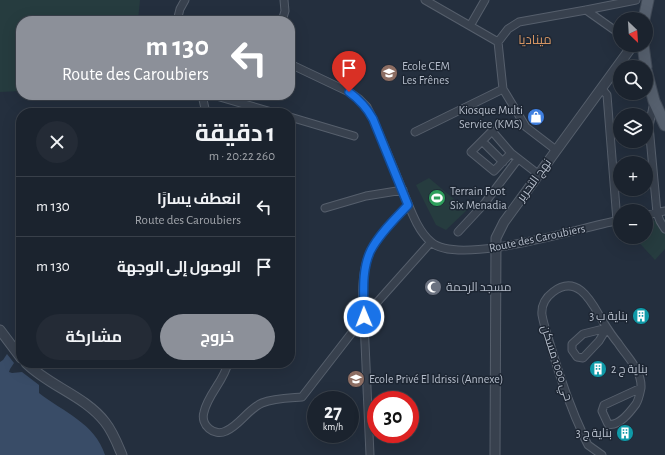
<!DOCTYPE html>
<html lang="ar">
<meta charset="utf-8">
<style>
body{margin:0;font-family:"Alegreya Sans",Cairo,sans-serif;background:#242b36;color:#f1f3f6;direction:rtl;height:100vh;display:flex;flex-direction:column;font-size:15px;white-space:nowrap}
*{box-sizing:border-box;margin:0}
p{font-size:13px;color:#a0a4aa}
.icon{flex:none;width:22px;height:22px;fill:none;stroke:currentColor;stroke-width:2;stroke-linecap:round;stroke-linejoin:round}
.map{position:relative;flex:1;overflow:hidden;direction:ltr}
.panel{position:absolute;left:16px;top:108px;width:279px;height:260px;display:flex;flex-direction:column;background:#1b232e;border-radius:16px;box-shadow:0 4px 16px #0002,0 0 0 1px #39404a;direction:rtl}
.panel>*{flex:none}
.banner{position:absolute;left:16px;top:16px;width:279px;height:84px;border-radius:16px;box-shadow:0 4px 16px #0002,0 0 0 1px #39404a;direction:rtl;background:#8c9099;color:#fff;overflow:hidden}
.needle{width:26px;rotate:155deg}
.fabs{position:absolute;left:613px;top:12px;display:grid;gap:8px}
.fabs a{display:grid;place-items:center;width:40px;height:40px;border-radius:50%;background:#1b232e;box-shadow:0 4px 16px #0002,0 0 0 1px #39404a;font-size:20px}
.speed{position:absolute;left:307px;top:391px;display:flex;gap:8px;font-size:20px;font-weight:700;text-align:center}
.speed>*{display:grid;place-content:center;width:52px;height:52px;border-radius:50%;background:#1b232e;box-shadow:0 4px 16px #0002,0 0 0 1px #39404a;line-height:1}
.speed small{font-size:10px;font-weight:400}
.speed .limit{border:6px solid #d22;background:#fff;color:#111}
.pin{position:absolute;display:grid;place-items:center;width:34px;height:34px;color:#fff;margin:-41px -17px;border-radius:50% 50% 50% 0;rotate:-45deg;box-shadow:0 0 4px #0007}
.pin .icon{rotate:45deg}
.me{position:absolute;width:44px;margin:-22px;rotate:359deg;stroke-linejoin:round;filter:drop-shadow(0 0 3px #0008)}
.turn{display:flex;align-items:center;gap:14px;height:84px;padding:0 20px;font-size:18px}
.turn .icon{width:52px;height:52px;stroke-width:2.5}
.turn b{display:block;font-size:28px;line-height:34px}
.round{display:grid;place-items:center;flex:none;width:42px;height:42px;border-radius:21px;background:#242b36}
.overview{display:flex;align-items:center;justify-content:space-between;height:68px;padding:0 20px}
h1{font-size:24px;font-weight:700;line-height:30px}
.action{display:flex;gap:8px;margin-top:auto;padding:8px 20px}
.action a{flex:1;height:46px;border-radius:24px;background:#8c9099;color:#fff;font-size:16px;font-weight:700;line-height:46px;text-align:center}
.action a+a{background:#242b36;color:#f1f3f6}
ul{padding:0;list-style:none}
li{display:flex;align-items:center;gap:12px;height:60px;padding:0 20px;border-top:1px solid #39404a}
li div{flex:1}
li b{display:block;font-size:15px}
li em{font-style:normal}
.map>svg:first-child{display:block}
.green{fill:#263c3f}
.water{fill:#394c67}
.lines{fill:none;stroke-linecap:round;stroke-linejoin:round}
.minor-casing{stroke:#565f6c;stroke-width:9}
.tertiary-casing{stroke:#565f6c;stroke-width:11}
.primary-casing{stroke:#414a57;stroke-width:13}
.minor{stroke:#38414e;stroke-width:7}
.tertiary{stroke:#38414e;stroke-width:9}
.primary{stroke:#56606e;stroke-width:11}
.route-casing{stroke:#114b97;stroke-width:10}
.route{stroke:#1a73e8;stroke-width:7}
.labels{text-anchor:middle;dominant-baseline:central;stroke-width:3;stroke-linejoin:round;paint-order:stroke}
.poi-label{font-size:12px;fill:#b4bcc9;stroke:#1d2633;text-anchor:start}
.street-label{font-size:12px;fill:#b4bcc9;stroke:#1d2633}
.neighbourhood-label{font-size:13px;fill:#d59563;stroke:#1d2633}
</style>
<div class="map">
<svg width="665" height="455" viewBox="0 0 665 455">
<rect width="100%" height="100%" fill="#242f3e"/>
<path class="green" d="M0,0H140L138,21H21V91L0,92Z
M429,178L467,210L446,230L436,225L416,185Z
M665,219V249L655,260L634,237H646V222Z"/>
<path class="water" d="M7,354L14,363L10,369L9,372L12,373L22,372L39,385V393C63,412 95,423 105,455H0V362L3,360Z"/>
<g class="lines">
<g class="minor-casing">
<path id="minor" d="M425,0L498,42
M586,10L620,34
M177,21L180,9L185,0
M282,21L285,11L284,0
M470,26L485,0
M290,64L349,92L359,99L367,107L373,119C383,143 393,166 402,189C410,207 416,229 431,242C459,267 582,227 620,220
M602,89L607,95L617,221
M202,95L206,113
M213,95L275,113
M654,102L649,126L657,213L660,221L665,229
M290,117L354,136
M415,132L503,89
M482,141L492,131L511,153L538,174
M556,150L526,127L503,89L498,42L508,29L519,22L586,10L636,0
M503,162L482,141L471,152L494,171L511,153
M325,208L366,196L403,190
M646,215L665,211
M458,232L484,204L518,159
M607,328L599,341L583,358L577,357L572,350V344L583,334Z
M228,363C224,381 208,394 204,412C200,425 214,437 226,431C240,425 248,409 262,403C274,398 289,398 302,397L364,317L431,242
M641,388C640,393 639,399 636,404C630,412 619,427 608,424L602,411L604,405Z
M370,455C368,418 367,380 365,343C364,314 358,279 370,252C379,234 395,219 408,205
M602,455L588,445L585,439C571,409 560,378 551,347C548,337 544,326 542,315C541,305 545,298 553,292C578,273 592,303 602,320C607,328 612,336 618,343C627,357 642,370 641,388"/>
</g>
<g class="tertiary-casing">
<path id="tertiary" d="M0,330L21,358
M26,363C49,386 85,396 105,422C113,432 117,443 122,455
M495,455L496,238L504,222L633,45"/>
</g>
<g class="primary-casing">
<path id="primary" d="M644,19L648,0
M643,45L646,67
M646,70L654,101L665,125"/>
</g>
<use href="#minor" class="minor"/>
<use href="#tertiary" class="tertiary"/>
<use href="#primary" class="primary"/>
</g>
<g class="lines">
<g class="route-casing">
<path id="route" d="M349,92C360,100 367,108 373,119L408,205C395,219 380,233 371,250C361,270 364,295 364,317"/>
</g>
<use href="#route" class="route"/>
</g>
<defs>
<g id="school-disc" transform="scale(0.9)"><circle r="9.5" fill="#8d6e63" stroke="#1d2633"/><path d="M0-5L7-2L0 1L-7-2ZM-4 1L0 2.5L4 1V4Q0 6-4 4Z" fill="#fff"/></g>
<g id="shop-disc" transform="scale(0.9)"><circle r="9.5" fill="#3f7fe0" stroke="#1d2633"/><path d="M-5-2.5h2.3a2.7 3.5 0 0 1 5.4 0H5L5.5 6h-11ZM-1.5-2.5h3a1.5 2.3 0 0 0-3 0Z" fill="#fff"/></g>
<g id="stadium-disc" transform="scale(0.9)"><circle r="9.5" fill="#2e9e5b" stroke="#1d2633"/><path d="M0-5a6.5 5 0 1 0 0 10a6.5 5 0 1 0 0-10ZM-3.5-1.8h7v3.6h-7Z" fill="#fff"/></g>
<g id="mosque-disc" transform="scale(0.9)"><circle r="9.5" fill="#6b7280" stroke="#1d2633"/><path d="M3.5-4.9A6 6 0 1 0 3.5 4.9A5 5 0 1 1 3.5-4.9Z" fill="#fff"/></g>
<g id="building-disc" transform="scale(0.9)"><circle r="9.5" fill="#0f9aa8" stroke="#1d2633"/><path d="M-4-6H4V6H1V3H-1V6H-4ZM-2.5-4.3h1.7v1.8h-1.7ZM.8-4.3h1.7v1.8H.8ZM-2.5-1h1.7V.8h-1.7ZM.8-1h1.7V.8H.8Z" fill="#fff"/></g>
</defs>
<g fill-rule="evenodd">
<use href="#school-disc" x="389" y="73"/>
<use href="#shop-disc" x="536" y="117"/>
<use href="#stadium-disc" x="437" y="198"/>
<use href="#mosque-disc" x="433" y="287"/>
<use href="#building-disc" x="641" y="316"/>
<use href="#building-disc" x="598" y="369"/>
<use href="#school-disc" x="356" y="379"/>
<use href="#building-disc" x="625" y="433"/>
</g>
<g class="labels">
<g class="poi-label">
<text x="402" y="66">Ecole CEM<tspan x="402" dy="14">Les Frênes</tspan></text>
<text x="523" y="110" text-anchor="end">Kiosque Multi<tspan x="523" dy="14">Service (KMS)</tspan></text>
<text x="450" y="191">Terrain Foot<tspan x="450" dy="14">Six Menadia</tspan></text>
<text x="446" y="287">مسجد الرحمة</text>
<text x="628" y="316" text-anchor="end">بناية ب 3</text>
<text x="611" y="369">بناية ج 2</text>
<text x="369" y="379">Ecole Privé El Idrissi (Annexe)</text>
<text x="612" y="433" text-anchor="end">بناية ج 3</text>
</g>
<g class="street-label">
<text transform="translate(534 180) rotate(-54)">نهج التحرير</text>
<text transform="translate(537 238) rotate(-12)">Route des Caroubiers</text>
<text transform="translate(557 363) rotate(72)">حي 1000 مسكن</text>
</g>
<g class="neighbourhood-label">
<text x="535" y="40">ميناديا</text>
</g>
</g>
</svg>
<div class="fabs">
<a><svg class="needle" viewBox="-14 -14 28 28"><path d="M0-13l5 13h-10z" fill="#e53935"/><path d="M0 13l5-13h-10z" fill="#a0a4aa"/></svg></a>
<a><svg class="icon" aria-label="search" viewBox="0 0 24 24"><circle cx="10" cy="10" r="6"/><path d="M15 15l6 6"/></svg></a>
<a><svg class="icon" aria-label="layers" viewBox="0 0 24 24"><path d="M12 4l9 5-9 5-9-5zM3 14l9 5 9-5"/></svg></a>
<a>+</a>
<a>−</a>
</div>
<div class="speed"><div>27<small>km/h</small></div><div class="limit">30</div></div>
<div class="pin" style="left:349px;top:92px;background:#d93025"><svg class="icon" aria-label="arrive" viewBox="0 0 24 24"><path d="M6 21V4h12l-3 4 3 4H6"/></svg></div>
<svg class="me" style="left:364px;top:317px" viewBox="-20 -20 40 40"><circle r="17" fill="#1a73e8" stroke="#fff" stroke-width="3"/><path d="M0-11L8 9 0 5-8 9z" fill="#fff"/></svg>
<div class="banner">
<div class="turn"><svg class="icon" aria-label="left" viewBox="0 0 24 24"><path d="M17 20v-9H6M10 6l-5 5 5 5"/></svg><div><b>130 m</b>Route des Caroubiers</div></div>
</div>
<section class="panel">
<div class="overview"><div><h1>1 دقيقة</h1><p>260 m · 20:22</p></div><a class="round"><svg class="icon" aria-label="close" viewBox="0 0 24 24"><path d="M6 6l12 12M18 6L6 18"/></svg></a></div>
<ul>
<li><svg class="icon" aria-label="left" viewBox="0 0 24 24"><path d="M17 20v-9H6M10 6l-5 5 5 5"/></svg><div><b>انعطف يسارًا</b><p>Route des Caroubiers</p></div><em>130 m</em></li>
<li><svg class="icon" aria-label="arrive" viewBox="0 0 24 24"><path d="M6 21V4h12l-3 4 3 4H6"/></svg><div><b>الوصول إلى الوجهة</b></div><em>130 m</em></li>
</ul>
<div class="action"><a>خروج</a><a>مشاركة</a></div>
</section>
</div>
